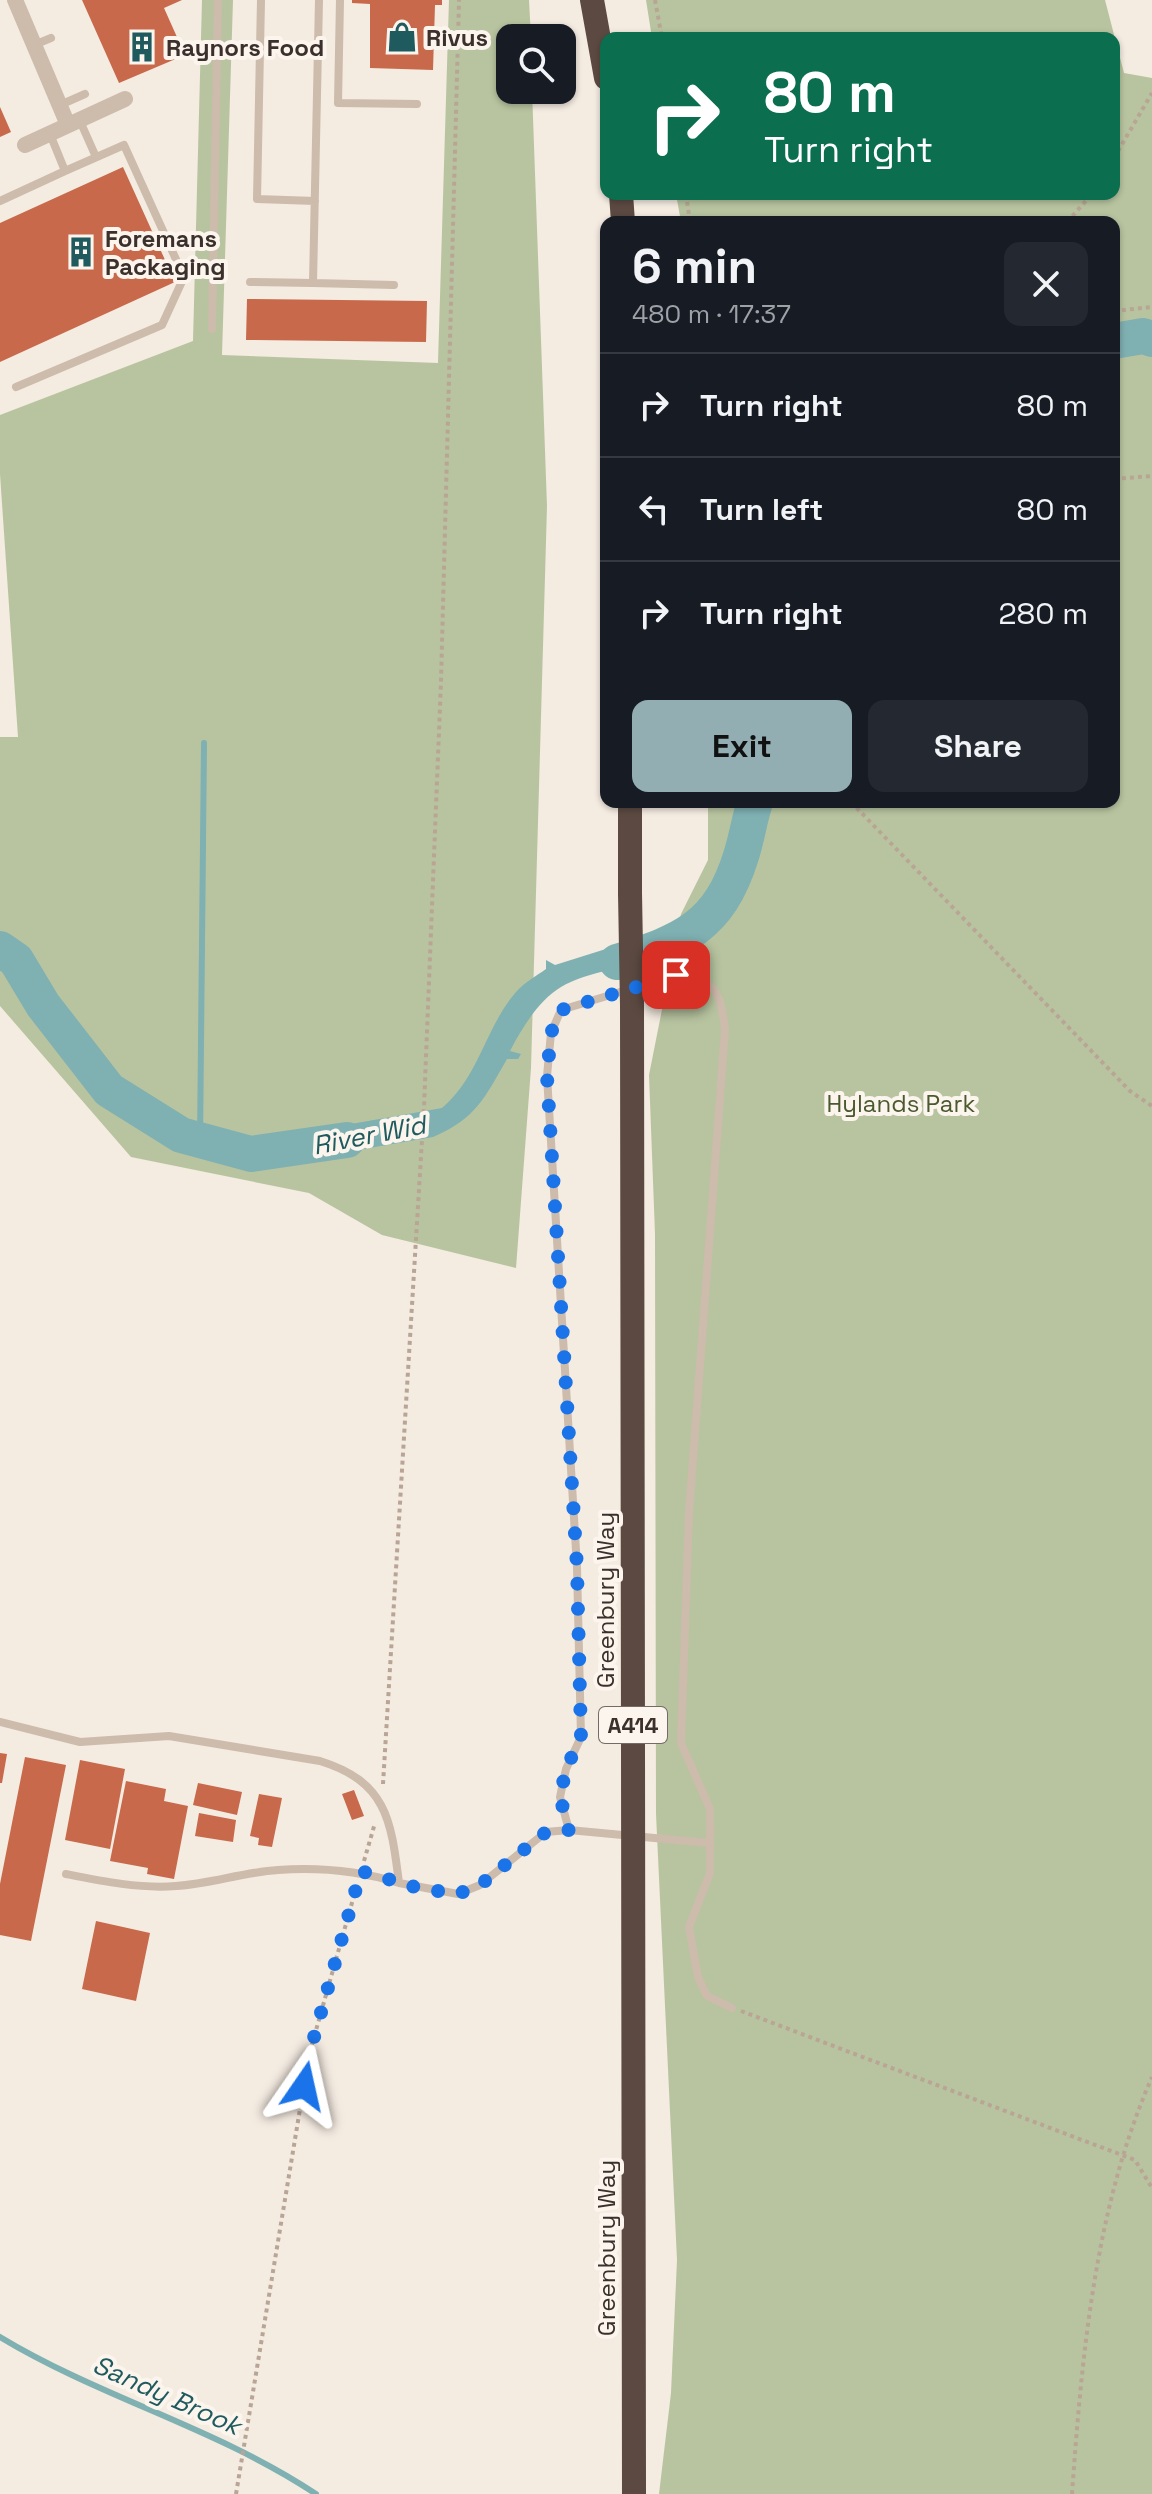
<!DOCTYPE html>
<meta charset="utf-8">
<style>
body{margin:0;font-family:"Space Grotesk",sans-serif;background:#242831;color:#f1f3f6;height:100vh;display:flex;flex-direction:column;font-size:30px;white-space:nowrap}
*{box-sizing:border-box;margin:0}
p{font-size:26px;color:#9ea1a6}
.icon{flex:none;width:44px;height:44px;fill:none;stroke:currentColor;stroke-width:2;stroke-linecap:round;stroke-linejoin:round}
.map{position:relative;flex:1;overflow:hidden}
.sheet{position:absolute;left:600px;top:216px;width:520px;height:592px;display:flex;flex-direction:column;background:#171b24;border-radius:16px;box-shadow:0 2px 6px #0004}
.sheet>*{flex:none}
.hud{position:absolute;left:600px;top:32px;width:520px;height:168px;border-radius:16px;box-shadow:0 2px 6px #0004;background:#0b6e4f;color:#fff;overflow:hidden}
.buttons{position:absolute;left:496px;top:24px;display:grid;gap:16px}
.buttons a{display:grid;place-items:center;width:80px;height:80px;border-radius:16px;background:#171b24;box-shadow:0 2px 6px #0004;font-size:40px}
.pin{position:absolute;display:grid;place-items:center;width:68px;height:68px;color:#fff;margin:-34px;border-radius:16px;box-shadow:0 4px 12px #0006}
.me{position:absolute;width:88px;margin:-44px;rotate:11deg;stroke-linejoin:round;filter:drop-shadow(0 0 6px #0008)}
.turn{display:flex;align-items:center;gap:28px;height:168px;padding:0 32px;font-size:36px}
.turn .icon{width:104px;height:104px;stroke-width:2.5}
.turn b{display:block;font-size:56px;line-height:68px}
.round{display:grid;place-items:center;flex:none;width:84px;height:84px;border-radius:16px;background:#242831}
.head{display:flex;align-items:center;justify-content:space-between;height:136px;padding:0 32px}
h1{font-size:48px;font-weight:700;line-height:60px}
.cta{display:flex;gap:16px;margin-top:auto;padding:16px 32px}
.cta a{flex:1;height:92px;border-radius:16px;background:#92aeb2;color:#111;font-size:32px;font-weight:700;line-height:92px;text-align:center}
.cta a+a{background:#242831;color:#f1f3f6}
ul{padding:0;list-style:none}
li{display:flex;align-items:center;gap:24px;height:104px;padding:0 32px;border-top:2px solid #363941}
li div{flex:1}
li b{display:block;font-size:30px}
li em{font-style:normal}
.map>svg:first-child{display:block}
.green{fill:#b8c4a0}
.water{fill:#7fb0b2}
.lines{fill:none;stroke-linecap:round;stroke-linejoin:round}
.stream{stroke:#7fb0b2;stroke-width:6}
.river{stroke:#7fb0b2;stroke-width:36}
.building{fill:#c8694b}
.path{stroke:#b9a596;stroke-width:4;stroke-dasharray:4 4;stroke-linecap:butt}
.lane{stroke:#cdbbac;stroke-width:8}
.street{stroke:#cdbbac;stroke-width:16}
.highway{stroke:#5c4a42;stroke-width:24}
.highway-bridge{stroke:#5c4a42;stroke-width:24}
.route{stroke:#1a73e8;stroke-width:14;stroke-dasharray:0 25.2}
.labels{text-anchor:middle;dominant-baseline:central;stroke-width:8;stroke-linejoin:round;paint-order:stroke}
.shield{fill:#fbf5ee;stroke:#756b66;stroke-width:2}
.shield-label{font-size:22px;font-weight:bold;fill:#3b302b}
.poi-label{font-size:24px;font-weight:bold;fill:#3b302b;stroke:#fbf5ee;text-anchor:start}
.park-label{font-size:24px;fill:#4a5a2e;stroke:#fbf5ee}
.street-label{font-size:24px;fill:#3b302b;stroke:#fbf5ee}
.water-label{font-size:26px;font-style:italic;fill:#1f5a5e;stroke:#fbf5ee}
</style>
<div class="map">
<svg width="1152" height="2494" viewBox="0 0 1152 2494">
<rect width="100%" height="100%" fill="#f4ebe1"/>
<path class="green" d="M202,0H233L222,355L438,363L449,0H529L531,38H510V90H532L547,506L531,1068L516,1268L382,1235L309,1193L131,1157L0,1006V737H18L0,474V415L193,341Z
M646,0H1105L1124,73L1152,78V2494H659L671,2393L677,2260L656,1814L655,1234L649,1075L681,914L708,860V802H1114V222H681L676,194H1114V38H652Z"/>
<path class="water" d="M663,931L665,957C635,965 586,972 561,987C538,1001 522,1028 510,1051L521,1054L518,1059H507C485,1097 476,1119 433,1137L300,1160L294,1134L442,1108C479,1077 485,1028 516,992C524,983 536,976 546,969V960L555,965Z"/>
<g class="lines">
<path class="stream" d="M200,1143L204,743
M0,2337C101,2398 217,2428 316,2494"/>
<path class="river" d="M1114,341L1143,336L1152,339
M0,949L16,960L43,1005L109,1090L181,1135L251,1154L347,1140
M617,962C683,941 719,927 741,856C747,838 749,820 755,802"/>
</g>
<path class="building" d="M82,0H182L164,8L185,55L119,83Z
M352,0H442V5H435L433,70L370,68V4L352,3Z
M0,107L11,132L0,137Z
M123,167L175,282L0,362V223Z
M247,299L427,301L426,342L246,340Z
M0,1753L7,1754L2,1783H0Z
M25,1757L66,1765L31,1941L0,1935V1884Z
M80,1760L125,1769L110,1849L65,1840Z
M126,1781L166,1789L164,1801L188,1806L174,1879L147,1874L148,1868L110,1861Z
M198,1783L242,1792L237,1815L193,1805Z
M354,1790L364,1816L352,1820L342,1794Z
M259,1794L282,1798L272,1847L258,1845L259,1838L250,1836Z
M199,1813L236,1820L233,1842L195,1836Z
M96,1921L150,1933L136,2001L82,1989Z"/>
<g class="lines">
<path class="path" d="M655,0L662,38
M1114,158L1152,93
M686,194L690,222
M1067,222L1092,194
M1114,311L1152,307
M1114,479L1152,476
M851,802L1130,1091L1152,1106
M383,1784L424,1107L441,681L459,0
M364,1861L375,1823
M741,2011L1135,2160L1152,2188
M236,2494L309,2055L357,1885
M1072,2494C1082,2354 1095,2207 1152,2077"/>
<path class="lane" d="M261,0L257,199L315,201
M319,0L313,283L394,285
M340,0L338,103L417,104
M34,45L51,38
M60,105L85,94
M80,121L96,157
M0,201L65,171
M250,282L313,283
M212,329L218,0
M16,387L162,325L184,277L124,145L65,171L50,134
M0,1722L80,1742L169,1736L320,1761C387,1782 391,1820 399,1883L458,1894L480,1885L546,1832L569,1830L560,1797L566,1769L581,1737L577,1567L547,1076L551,1033L561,1010L676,975C716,978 721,994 725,1030L689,1513L681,1743L710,1809V1873L689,1927L698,1977L707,1996L732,2008
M569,1830L708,1843
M66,1874C101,1881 140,1889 176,1886C210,1884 244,1872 278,1870C320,1867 360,1871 399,1883"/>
<path class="street" d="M15,0L68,125
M25,145L125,99"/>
<path class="highway" d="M592,0L606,78
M621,194L623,222
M630,893V802
M632,1005L634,2494"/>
<path class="highway-bridge" d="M630,893L632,1005"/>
</g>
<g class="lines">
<path class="route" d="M304,2086L309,2055L361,1871L418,1888L458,1894L480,1885L546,1832L569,1830L560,1797L566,1769L581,1737L577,1567L547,1076L551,1033L561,1010L676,975"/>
</g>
<defs>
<g id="shop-bare" transform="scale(2.4)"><path d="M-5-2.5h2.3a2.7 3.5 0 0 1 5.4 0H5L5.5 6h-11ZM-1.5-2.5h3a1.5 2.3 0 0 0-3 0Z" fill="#1f5a5e" stroke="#fbf5ee" stroke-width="2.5" paint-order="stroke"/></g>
<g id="building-bare" transform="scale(2.4)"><path d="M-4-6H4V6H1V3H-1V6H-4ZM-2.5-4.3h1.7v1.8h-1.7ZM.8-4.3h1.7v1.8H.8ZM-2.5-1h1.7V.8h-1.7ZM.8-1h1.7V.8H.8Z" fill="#1f5a5e" stroke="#fbf5ee" stroke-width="2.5" paint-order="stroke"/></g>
</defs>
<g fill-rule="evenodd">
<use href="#shop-bare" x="402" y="37"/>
<use href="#building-bare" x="142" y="47"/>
<use href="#building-bare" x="81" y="252"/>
</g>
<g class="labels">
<rect class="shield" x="599" y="1707" width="68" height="36" rx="6"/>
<g class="shield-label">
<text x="633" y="1725">A414</text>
</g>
<g class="poi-label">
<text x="426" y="37">Rivus</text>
<text x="166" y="47">Raynors Food</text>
<text x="105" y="238">Foremans<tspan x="105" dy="28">Packaging</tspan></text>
</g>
<g class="park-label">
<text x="901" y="1103">Hylands Park</text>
</g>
<g class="street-label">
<text transform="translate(605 1600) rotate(-90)">Greenbury Way</text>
<text transform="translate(606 2248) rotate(-90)">Greenbury Way</text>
</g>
<g class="water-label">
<text transform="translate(369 1135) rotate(-11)">River Wid</text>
<text transform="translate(167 2395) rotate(24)">Sandy Brook</text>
</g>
</g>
</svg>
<div class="buttons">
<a><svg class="icon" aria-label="search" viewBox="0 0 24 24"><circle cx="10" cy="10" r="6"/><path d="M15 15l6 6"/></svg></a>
</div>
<div class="pin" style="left:676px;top:975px;background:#d93025"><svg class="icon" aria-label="arrive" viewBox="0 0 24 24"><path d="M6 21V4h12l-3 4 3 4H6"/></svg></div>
<svg class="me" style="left:304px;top:2086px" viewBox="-20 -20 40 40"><path d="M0-17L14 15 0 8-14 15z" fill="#1a73e8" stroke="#fff" stroke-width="4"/></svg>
<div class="hud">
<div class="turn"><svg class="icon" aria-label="right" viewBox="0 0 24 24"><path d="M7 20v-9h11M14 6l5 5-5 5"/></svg><div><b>80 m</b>Turn right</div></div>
</div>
<section class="sheet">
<div class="head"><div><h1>6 min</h1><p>480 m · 17:37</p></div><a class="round"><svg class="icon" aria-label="close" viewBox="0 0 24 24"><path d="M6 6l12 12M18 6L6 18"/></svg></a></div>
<ul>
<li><svg class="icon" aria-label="right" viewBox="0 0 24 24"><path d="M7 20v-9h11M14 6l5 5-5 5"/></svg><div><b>Turn right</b></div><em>80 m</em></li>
<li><svg class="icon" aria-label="left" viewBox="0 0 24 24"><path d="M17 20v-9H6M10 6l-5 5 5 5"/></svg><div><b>Turn left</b></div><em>80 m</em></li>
<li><svg class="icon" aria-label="right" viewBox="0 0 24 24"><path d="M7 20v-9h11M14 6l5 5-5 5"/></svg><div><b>Turn right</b></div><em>280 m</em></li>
</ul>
<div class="cta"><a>Exit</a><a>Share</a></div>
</section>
</div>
